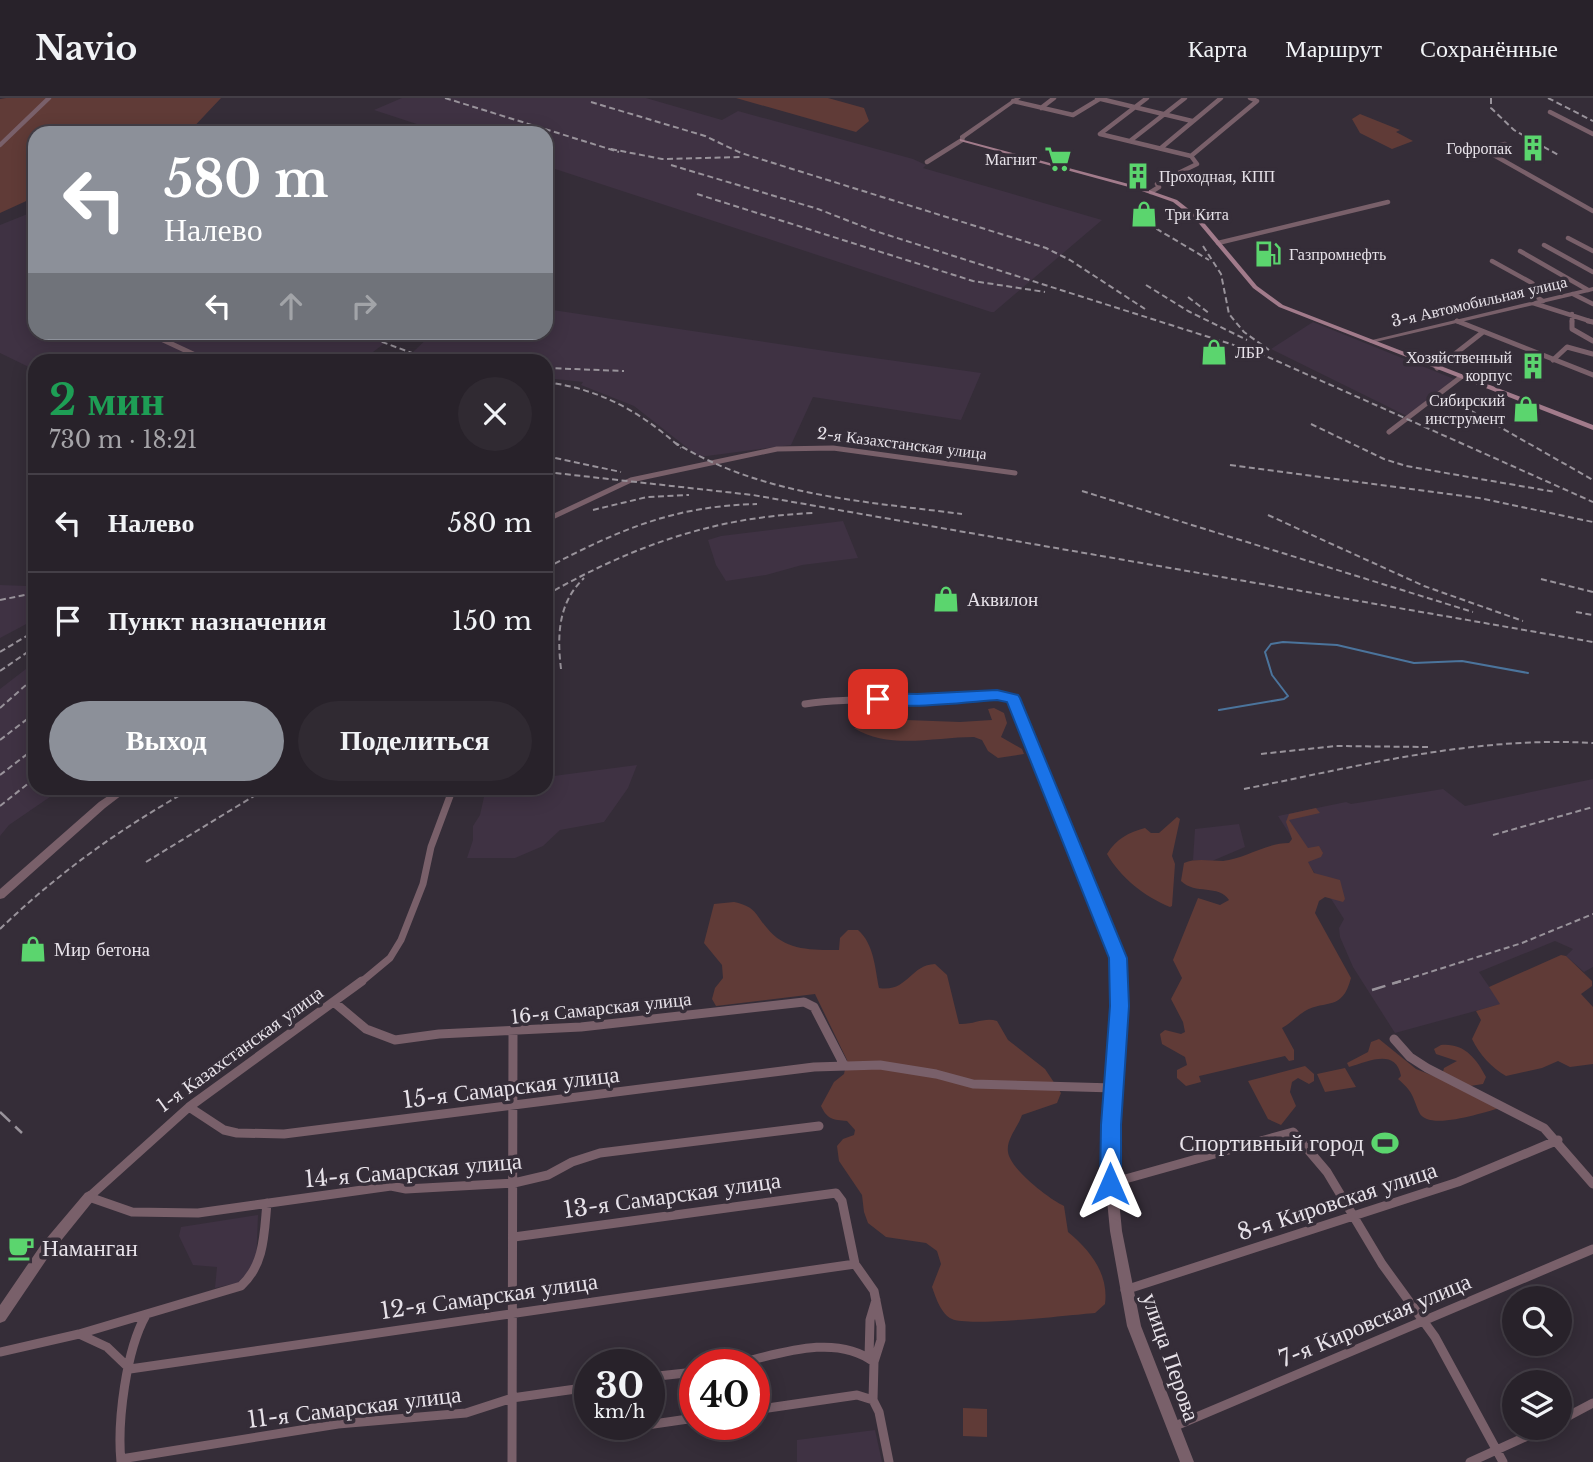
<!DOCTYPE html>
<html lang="ru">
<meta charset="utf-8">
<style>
body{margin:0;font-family:"Libre Baskerville",serif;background:#302a32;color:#f1f3f6;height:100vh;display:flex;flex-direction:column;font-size:26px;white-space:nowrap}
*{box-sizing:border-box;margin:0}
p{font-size:23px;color:#a5a4a8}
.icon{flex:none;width:38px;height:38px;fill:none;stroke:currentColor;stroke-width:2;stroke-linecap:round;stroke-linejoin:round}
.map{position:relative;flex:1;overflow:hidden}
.panel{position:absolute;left:28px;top:256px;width:525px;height:441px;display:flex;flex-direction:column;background:#28222a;border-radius:21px;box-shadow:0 4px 18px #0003,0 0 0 2px #443f47}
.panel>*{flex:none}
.banner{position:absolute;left:28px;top:28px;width:525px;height:214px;border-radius:21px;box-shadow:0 4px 18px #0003,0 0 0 2px #443f47;background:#8c9099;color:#fff;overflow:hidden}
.buttons{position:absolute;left:1502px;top:1188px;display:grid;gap:14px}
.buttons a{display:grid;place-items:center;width:70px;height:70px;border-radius:50%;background:#28222a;box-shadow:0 4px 18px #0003,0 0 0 2px #443f47;font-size:35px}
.speed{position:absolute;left:574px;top:1251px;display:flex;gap:14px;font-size:35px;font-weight:700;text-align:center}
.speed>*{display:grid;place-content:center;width:91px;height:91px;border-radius:50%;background:#28222a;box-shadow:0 4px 18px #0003,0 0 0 2px #443f47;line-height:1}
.speed small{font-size:18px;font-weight:400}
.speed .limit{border:10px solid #d22;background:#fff;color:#111}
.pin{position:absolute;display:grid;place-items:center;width:60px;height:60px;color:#fff;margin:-30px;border-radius:14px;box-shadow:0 4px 10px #0006}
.me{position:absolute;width:77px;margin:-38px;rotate:0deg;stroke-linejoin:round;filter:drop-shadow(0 0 5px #0008)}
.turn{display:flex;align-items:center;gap:24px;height:147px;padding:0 21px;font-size:32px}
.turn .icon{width:91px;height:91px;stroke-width:2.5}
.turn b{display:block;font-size:49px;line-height:60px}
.lanes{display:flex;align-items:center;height:66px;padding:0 21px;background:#0003;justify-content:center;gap:35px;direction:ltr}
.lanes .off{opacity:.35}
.round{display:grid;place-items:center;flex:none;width:74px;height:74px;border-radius:37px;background:#302a32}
.summary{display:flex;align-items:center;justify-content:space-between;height:119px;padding:0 21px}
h1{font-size:42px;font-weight:700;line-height:52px;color:#1e9e55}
.cta{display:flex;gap:14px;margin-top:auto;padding:14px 21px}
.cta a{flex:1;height:80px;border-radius:42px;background:#8c9099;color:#fff;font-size:28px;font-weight:700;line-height:80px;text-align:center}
.cta a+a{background:#302a32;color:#f1f3f6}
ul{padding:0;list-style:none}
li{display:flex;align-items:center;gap:21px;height:98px;padding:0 21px;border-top:2px solid #443f47}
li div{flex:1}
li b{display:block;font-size:26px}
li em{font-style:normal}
header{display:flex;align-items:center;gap:42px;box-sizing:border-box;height:98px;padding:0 35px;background:#28222a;border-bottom:2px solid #443f47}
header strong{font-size:33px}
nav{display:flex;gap:38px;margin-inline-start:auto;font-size:24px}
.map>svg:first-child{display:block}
.built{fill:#3f3243}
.green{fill:#603b37}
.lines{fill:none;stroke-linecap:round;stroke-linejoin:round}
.stream{stroke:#4b749c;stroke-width:2}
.minor-far3{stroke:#79606a;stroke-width:4.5}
.minor-far2{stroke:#79606a;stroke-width:5}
.minor-far1{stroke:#79606a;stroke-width:7}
.minor{stroke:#79606a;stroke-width:9}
.tertiary{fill:#79606a;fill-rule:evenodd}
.secondary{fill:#a27b8b;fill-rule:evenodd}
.rail-far1{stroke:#99939b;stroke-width:2;stroke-dasharray:6 3.5;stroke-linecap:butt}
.rail{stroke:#99939b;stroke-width:2.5;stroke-dasharray:14 7;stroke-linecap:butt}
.route{fill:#1a73e8;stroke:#114b97;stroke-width:2}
.labels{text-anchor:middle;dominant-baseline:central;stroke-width:7;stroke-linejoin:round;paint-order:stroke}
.far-poi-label{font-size:16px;fill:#e7e2e9;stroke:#352d38;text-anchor:end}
.far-street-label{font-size:16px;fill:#e7e2e9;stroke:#352d38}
.poi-label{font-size:19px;fill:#e7e2e9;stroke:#352d38;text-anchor:start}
.street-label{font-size:19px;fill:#e7e2e9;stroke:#352d38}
.near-street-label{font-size:23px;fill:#e7e2e9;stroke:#352d38}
.near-poi-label{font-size:23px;fill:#e7e2e9;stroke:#352d38;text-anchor:end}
</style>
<header>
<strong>Navio</strong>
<nav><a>Карта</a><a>Маршрут</a><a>Сохранённые</a></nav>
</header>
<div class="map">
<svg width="1593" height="1364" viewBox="0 0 1593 1364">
<rect width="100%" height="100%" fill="#352d38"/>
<path class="built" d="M402,0H646L722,22L738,13L913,61L926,67L923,70L1102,122L994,214H991L546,68V35H444L374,12Z
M35,113V234L398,235L373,254L370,262H163L156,259L148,262H35V272L0,255V127Z
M546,211L839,255L981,275L961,322L813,299L791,347L699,359L634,308L581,287L583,284L546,280V262H444L413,254L433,235L546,234Z
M1313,224L1454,281L1407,318L1271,251Z
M843,423L858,460L802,467L766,477L726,483L716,467L708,442L721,438Z
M0,487L27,488L32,523L0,540Z
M35,564V690H63L9,727L0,738V591Z
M637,667L628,690L604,724L560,732L543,748L515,760H467L473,742V728L480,717L486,690H546V679Z
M1593,681V869L1584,874L1566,858L1573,851L1555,843L1479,874L1501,906L1395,935L1353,869L1340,839L1339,830L1344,821L1278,718L1346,704L1351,706L1443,691L1465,708Z
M1239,726L1245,749L1212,763L1193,762L1195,731Z
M258,1117L256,1168L241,1184L215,1190L217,1169L193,1167L179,1138L181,1129Z
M875,1332L882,1364H797V1342Z"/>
<path class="green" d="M6,0H221L188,35H35V99L0,115V1Z
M736,0H828L864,10L869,23L856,34Z
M1360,16L1400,32L1396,34L1413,43L1392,51L1360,35L1352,21Z
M994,610L1004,615L1007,625L1001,639L1022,651L1024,656L998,660L988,653L982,642L974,639C935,639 889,652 854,630L906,622L960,624L992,622L988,611Z
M1316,710L1320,715L1289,722L1308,750L1319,748L1323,755L1321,759L1308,764L1314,775L1340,782L1345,801L1343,804L1325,799L1319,803L1315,815L1351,880C1342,914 1326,901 1305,913C1297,918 1291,925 1282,930L1294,952V962L1289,963L1285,958L1199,978L1201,984L1186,988L1177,980V972L1187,967L1185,959L1162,946L1160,936L1165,932L1181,936L1185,934L1183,924L1171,901L1182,880L1173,862L1198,800L1220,807L1229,802C1219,786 1195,797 1181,783L1184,765C1196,760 1210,763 1223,763C1244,761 1266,745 1289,745L1292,741L1286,724L1289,716Z
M1177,719L1180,721L1172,758L1175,766L1172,808L1170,809C1145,799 1120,779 1107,756C1116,741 1129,734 1145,730L1151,735H1159Z
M734,804C756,809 754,815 767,830C785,853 812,852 839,852L840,840L848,832H858C874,846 875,870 879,890C907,895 910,867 935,866L947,877L959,926C974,927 984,919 997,923L1008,942L1045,971L1061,995L1057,1005L1022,1017C1018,1029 1006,1041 1008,1054C1010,1071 1049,1101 1064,1108L1068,1134C1090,1152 1109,1176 1105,1206L1095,1215C1071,1217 968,1229 952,1221C941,1216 936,1200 932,1189L941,1166L937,1153L926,1145L886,1139L868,1125L864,1114L862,1097L839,1063L837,1048L843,1041L854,1037L855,1032L847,1023C833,1022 827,1021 821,1008L834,984L844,976L847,962L815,896L716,908L712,901L715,890L723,880L722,867L704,845L714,806Z
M1561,857L1566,858L1592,883V888L1581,896L1593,909V966L1570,969L1558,963L1542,970L1506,978C1492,970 1479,956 1472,941L1481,922L1476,913L1500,906L1489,889Z
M1379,941L1416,971L1441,981L1444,970L1457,963L1436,956L1434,951L1441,947C1464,945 1476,960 1486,979L1483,986L1470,988L1500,1010C1484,1014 1427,1034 1419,1014C1412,997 1413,994 1398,981L1401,978C1396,950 1369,963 1349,969L1347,965L1368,954L1371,944Z
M1305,968L1314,976V983L1309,986L1298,980L1292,984L1290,994L1296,1008L1281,1027L1268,1021L1248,983Z
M1345,970L1356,989L1325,994L1317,976Z
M963,1310L987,1311V1339L963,1338Z"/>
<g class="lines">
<path class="stream" d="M1219,612L1284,601L1288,598L1272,577L1265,554L1271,546L1283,544L1337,547L1414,565L1462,563L1528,575"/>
<path class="minor-far3" d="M1097,0L1192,23
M1013,3L1073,17L1101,0
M1041,10L1054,0
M1550,14L1593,36
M1100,36L1191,58
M1100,36L1147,0
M1130,43L1185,0
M1505,46L1483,51L1593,113
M0,47L49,0
M1161,50L1221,0
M1191,58L1257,3L1250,0
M927,64L962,42
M1151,94L1159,89L1157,86L1160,84L1197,66L1191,58
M1568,140L1593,153
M1218,145L1388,104
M1544,147L1593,174
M1520,153L1588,192
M1492,163L1532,185L1534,187L1531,195L1543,203
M1573,196L1593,206
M1533,205L1593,224
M1572,216V224
M1457,223L1460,224"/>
<path class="minor-far2" d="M1457,223L1593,277
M1572,223V231L1593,243
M1588,223L1593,224
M146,234L206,262
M1553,262L1567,249L1593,256
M1437,270L1483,234
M1389,334L1461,279
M546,422L631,382L777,351L833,350L1015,375"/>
<path class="minor-far1" d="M805,606C842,600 878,603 915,602C948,601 980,592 1013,600
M360,885L390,860L401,842L423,786L431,749L453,690"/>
<path class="minor" d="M362,883L189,1009L89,1099L132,1114L198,1115L391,1088L406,1091L514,1085L548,1077L572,1064L600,1055L819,1028
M335,905L366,931L395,942L439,936L581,929L804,904L814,909L844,967
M1394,941L1410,959L1427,970L1544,1030L1593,1086
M189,1009L224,1032L237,1035L284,1036L814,969L880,967L936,976L973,986L1114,990
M1111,1085L1293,1034L1327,1074L1382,1166L1435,1239L1503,1364
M514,1139L836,1095L842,1103L855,1166L874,1193L881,1228V1242L874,1264L873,1302L879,1314L889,1364
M1125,1192L1458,1084L1558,1042
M79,1236L107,1249L130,1271L855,1166
M0,1254L79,1236L241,1188C265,1166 264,1135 267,1105
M869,1259L870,1222L876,1202
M732,1267C776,1257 834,1234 874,1264
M649,1279L695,1274
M754,1312L857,1297L873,1302
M1559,1323L1593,1305
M630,1326L633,1329L695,1320
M1173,1329L1593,1151
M121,1361L338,1326L466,1315L512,1300L590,1289
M121,1364C117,1324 126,1252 146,1217
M512,1364L513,935
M1470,1364L1545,1330"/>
<path class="tertiary" d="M1015,0H1021L965,40L964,43H960V38Z
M1593,189V193L1371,245L1368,243Z
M1013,597L1018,600L1123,860L1125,908L1116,1071L1122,1133L1141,1228L1194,1364H1180L1127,1228L1110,1133L1104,1071L1113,908V860L1008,600Z
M120,690H131L105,710L4,800L0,801V791L99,704Z
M89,1093L93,1095L95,1099L93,1103L51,1155L5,1223L0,1225V1207L41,1147L85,1095Z"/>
<path class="secondary" d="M960,41L1140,89L1177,102L1200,120L1257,188L1283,207L1593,327V332L1279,209L1253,190L1196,122L1173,104L1136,91L960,43Z"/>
<path class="rail-far1" d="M445,0L619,54
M1491,0V10L1514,32L1560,58
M1548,0L1593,23
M591,4L705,38L741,55L1046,150L1070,162L1145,211
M611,51L662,61L743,59
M671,67L818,111L872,132L1259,255L1593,404
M697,96L973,183L1045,194
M1140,121L1209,162
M1203,148L1221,176L1229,216L1244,234L1269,252
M1146,187L1188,213L1247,242
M1188,199L1210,216
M355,234L431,262
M546,270L624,273
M546,284C600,291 641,314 681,350
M1454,303L1593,382
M1311,326L1384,361L1406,368L1555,394
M674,344C762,398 862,403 962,416
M546,358L621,374
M1230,367L1479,400L1593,424
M546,374L753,397L1593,544
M1082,393L1473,514
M593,412L647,399L689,397
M1268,417L1424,488L1523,523
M546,470C619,432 673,408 757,406
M1541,481L1593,494
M546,497C633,448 713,419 814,415
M0,502L35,495
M1576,514L1593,517
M0,554L35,533
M561,571C557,537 558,505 584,480
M0,573L35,549
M0,610L35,579
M0,642L35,615
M1261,656L1336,648L1428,649
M0,677L35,650
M1244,691C1360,668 1473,638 1593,645
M0,708L35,680
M1493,737L1593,709
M146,764L267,690
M0,831C58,775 122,729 193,690
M1395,885L1522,845L1593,816"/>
<path class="rail" d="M1372,892L1401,883
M0,1014L22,1035"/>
</g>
<path class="route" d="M997,592L1018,597L1020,600L1127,860L1129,908L1121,1027V1086L1118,1092L1110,1095L1103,1092L1100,1086L1101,1027L1110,908L1109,860L1007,604L997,602C975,603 883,615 871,601L878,595L917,596Z"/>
<defs>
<g id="building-bare" transform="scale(2.1)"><path d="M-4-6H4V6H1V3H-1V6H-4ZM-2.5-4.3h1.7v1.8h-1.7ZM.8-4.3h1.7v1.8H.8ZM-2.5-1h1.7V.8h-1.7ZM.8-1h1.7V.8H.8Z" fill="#5bd56e" stroke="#352d38" stroke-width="2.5" paint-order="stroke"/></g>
<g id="supermarket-bare" transform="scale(2.1)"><path d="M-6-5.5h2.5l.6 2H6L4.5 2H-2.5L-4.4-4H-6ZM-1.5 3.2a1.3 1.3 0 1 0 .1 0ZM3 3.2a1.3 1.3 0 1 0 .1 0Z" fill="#5bd56e" stroke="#352d38" stroke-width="2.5" paint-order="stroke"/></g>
<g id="shop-bare" transform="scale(2.1)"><path d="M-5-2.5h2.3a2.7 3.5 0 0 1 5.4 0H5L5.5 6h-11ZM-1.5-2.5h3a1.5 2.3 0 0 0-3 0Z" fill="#5bd56e" stroke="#352d38" stroke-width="2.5" paint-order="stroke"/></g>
<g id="fuel-bare" transform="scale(2.1)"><path d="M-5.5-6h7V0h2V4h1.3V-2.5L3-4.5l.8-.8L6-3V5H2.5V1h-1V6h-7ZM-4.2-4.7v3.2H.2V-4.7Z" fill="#5bd56e" stroke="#352d38" stroke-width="2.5" paint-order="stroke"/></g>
<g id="stadium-bare" transform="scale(2.1)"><path d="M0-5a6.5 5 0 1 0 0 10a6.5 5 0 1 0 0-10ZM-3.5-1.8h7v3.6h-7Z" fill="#5bd56e" stroke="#352d38" stroke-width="2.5" paint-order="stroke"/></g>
<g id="cafe-bare" transform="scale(2.1)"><path d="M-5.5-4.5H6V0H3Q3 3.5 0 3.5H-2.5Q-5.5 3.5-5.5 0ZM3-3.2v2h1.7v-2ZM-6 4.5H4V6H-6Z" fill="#5bd56e" stroke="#352d38" stroke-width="2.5" paint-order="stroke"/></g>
</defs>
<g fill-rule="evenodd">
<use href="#building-bare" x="1533" y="50"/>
<use href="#supermarket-bare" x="1058" y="61"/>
<use href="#building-bare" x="1138" y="78"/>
<use href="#shop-bare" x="1144" y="116"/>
<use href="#fuel-bare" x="1268" y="156"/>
<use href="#shop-bare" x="1214" y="254"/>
<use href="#building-bare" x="1533" y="268"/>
<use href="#shop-bare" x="1526" y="311"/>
<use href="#shop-bare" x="946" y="501"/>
<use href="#shop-bare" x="33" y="851"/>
<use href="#stadium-bare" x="1385" y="1045"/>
<use href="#cafe-bare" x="21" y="1150"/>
</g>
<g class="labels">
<g class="far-poi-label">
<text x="1512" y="50">Гофропак</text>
<text x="1037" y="61">Магнит</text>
<text x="1159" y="78" text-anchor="start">Проходная, КПП</text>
<text x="1165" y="116" text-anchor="start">Три Кита</text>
<text x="1289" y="156" text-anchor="start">Газпромнефть</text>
<text x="1235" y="254" text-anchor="start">ЛБР</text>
<text x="1512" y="259">Хозяйственный<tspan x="1512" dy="18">корпус</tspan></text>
<text x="1505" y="302">Сибирский<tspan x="1505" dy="18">инструмент</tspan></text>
</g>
<g class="far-street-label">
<text transform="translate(1479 203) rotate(-13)">3-я Автомобильная улица</text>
<text transform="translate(902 345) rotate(7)">2-я Казахстанская улица</text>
</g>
<g class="poi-label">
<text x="967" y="501">Аквилон</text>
<text x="54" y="851">Мир бетона</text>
</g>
<g class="street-label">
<text transform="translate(601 910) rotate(-6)">16-я Самарская улица</text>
<text transform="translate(240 951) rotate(-36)">1-я Казахстанская улица</text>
</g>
<g class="near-street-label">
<text transform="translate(511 989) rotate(-7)">15-я Самарская улица</text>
<text transform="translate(413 1072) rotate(-5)">14-я Самарская улица</text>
<text transform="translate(672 1097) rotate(-8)">13-я Самарская улица</text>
<text transform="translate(1337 1103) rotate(-18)">8-я Кировская улица</text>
<text transform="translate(489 1198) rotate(-8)">12-я Самарская улица</text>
<text transform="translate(1375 1222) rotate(-23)">7-я Кировская улица</text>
<text transform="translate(1171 1259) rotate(71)">улица Перова</text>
<text transform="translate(354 1309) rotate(-7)">11-я Самарская улица</text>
</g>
<g class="near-poi-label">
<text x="1364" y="1045">Спортивный город</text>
<text x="42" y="1150" text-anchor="start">Наманган</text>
</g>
</g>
</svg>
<div class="buttons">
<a><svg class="icon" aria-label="search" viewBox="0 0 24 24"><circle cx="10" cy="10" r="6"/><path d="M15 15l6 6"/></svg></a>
<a><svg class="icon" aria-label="layers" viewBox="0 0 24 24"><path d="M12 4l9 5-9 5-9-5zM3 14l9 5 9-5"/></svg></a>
</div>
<div class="speed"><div>30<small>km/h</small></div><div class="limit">40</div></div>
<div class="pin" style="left:878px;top:601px;background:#d93025"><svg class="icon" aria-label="arrive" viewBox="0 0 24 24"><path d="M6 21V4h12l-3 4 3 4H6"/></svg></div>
<svg class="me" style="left:1110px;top:1086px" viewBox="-20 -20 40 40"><path d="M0-17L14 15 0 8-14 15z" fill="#1a73e8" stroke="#fff" stroke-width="4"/></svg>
<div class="banner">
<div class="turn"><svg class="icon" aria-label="left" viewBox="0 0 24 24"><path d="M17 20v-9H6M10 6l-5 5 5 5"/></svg><div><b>580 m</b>Налево</div></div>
<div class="lanes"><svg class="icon" aria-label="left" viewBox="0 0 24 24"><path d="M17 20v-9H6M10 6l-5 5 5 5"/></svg><svg class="icon off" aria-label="ahead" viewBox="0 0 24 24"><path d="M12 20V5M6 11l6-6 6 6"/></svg><svg class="icon off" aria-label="right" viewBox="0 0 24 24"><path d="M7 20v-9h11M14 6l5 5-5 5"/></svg></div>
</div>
<section class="panel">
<div class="summary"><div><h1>2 мин</h1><p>730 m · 18:21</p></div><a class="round"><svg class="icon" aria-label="close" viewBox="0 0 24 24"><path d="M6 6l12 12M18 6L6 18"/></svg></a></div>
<ul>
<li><svg class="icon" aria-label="left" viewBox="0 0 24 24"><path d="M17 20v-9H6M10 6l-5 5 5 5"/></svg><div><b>Налево</b></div><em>580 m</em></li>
<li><svg class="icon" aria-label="arrive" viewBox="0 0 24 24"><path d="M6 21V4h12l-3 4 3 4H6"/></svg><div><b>Пункт назначения</b></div><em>150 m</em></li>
</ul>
<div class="cta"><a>Выход</a><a>Поделиться</a></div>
</section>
</div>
